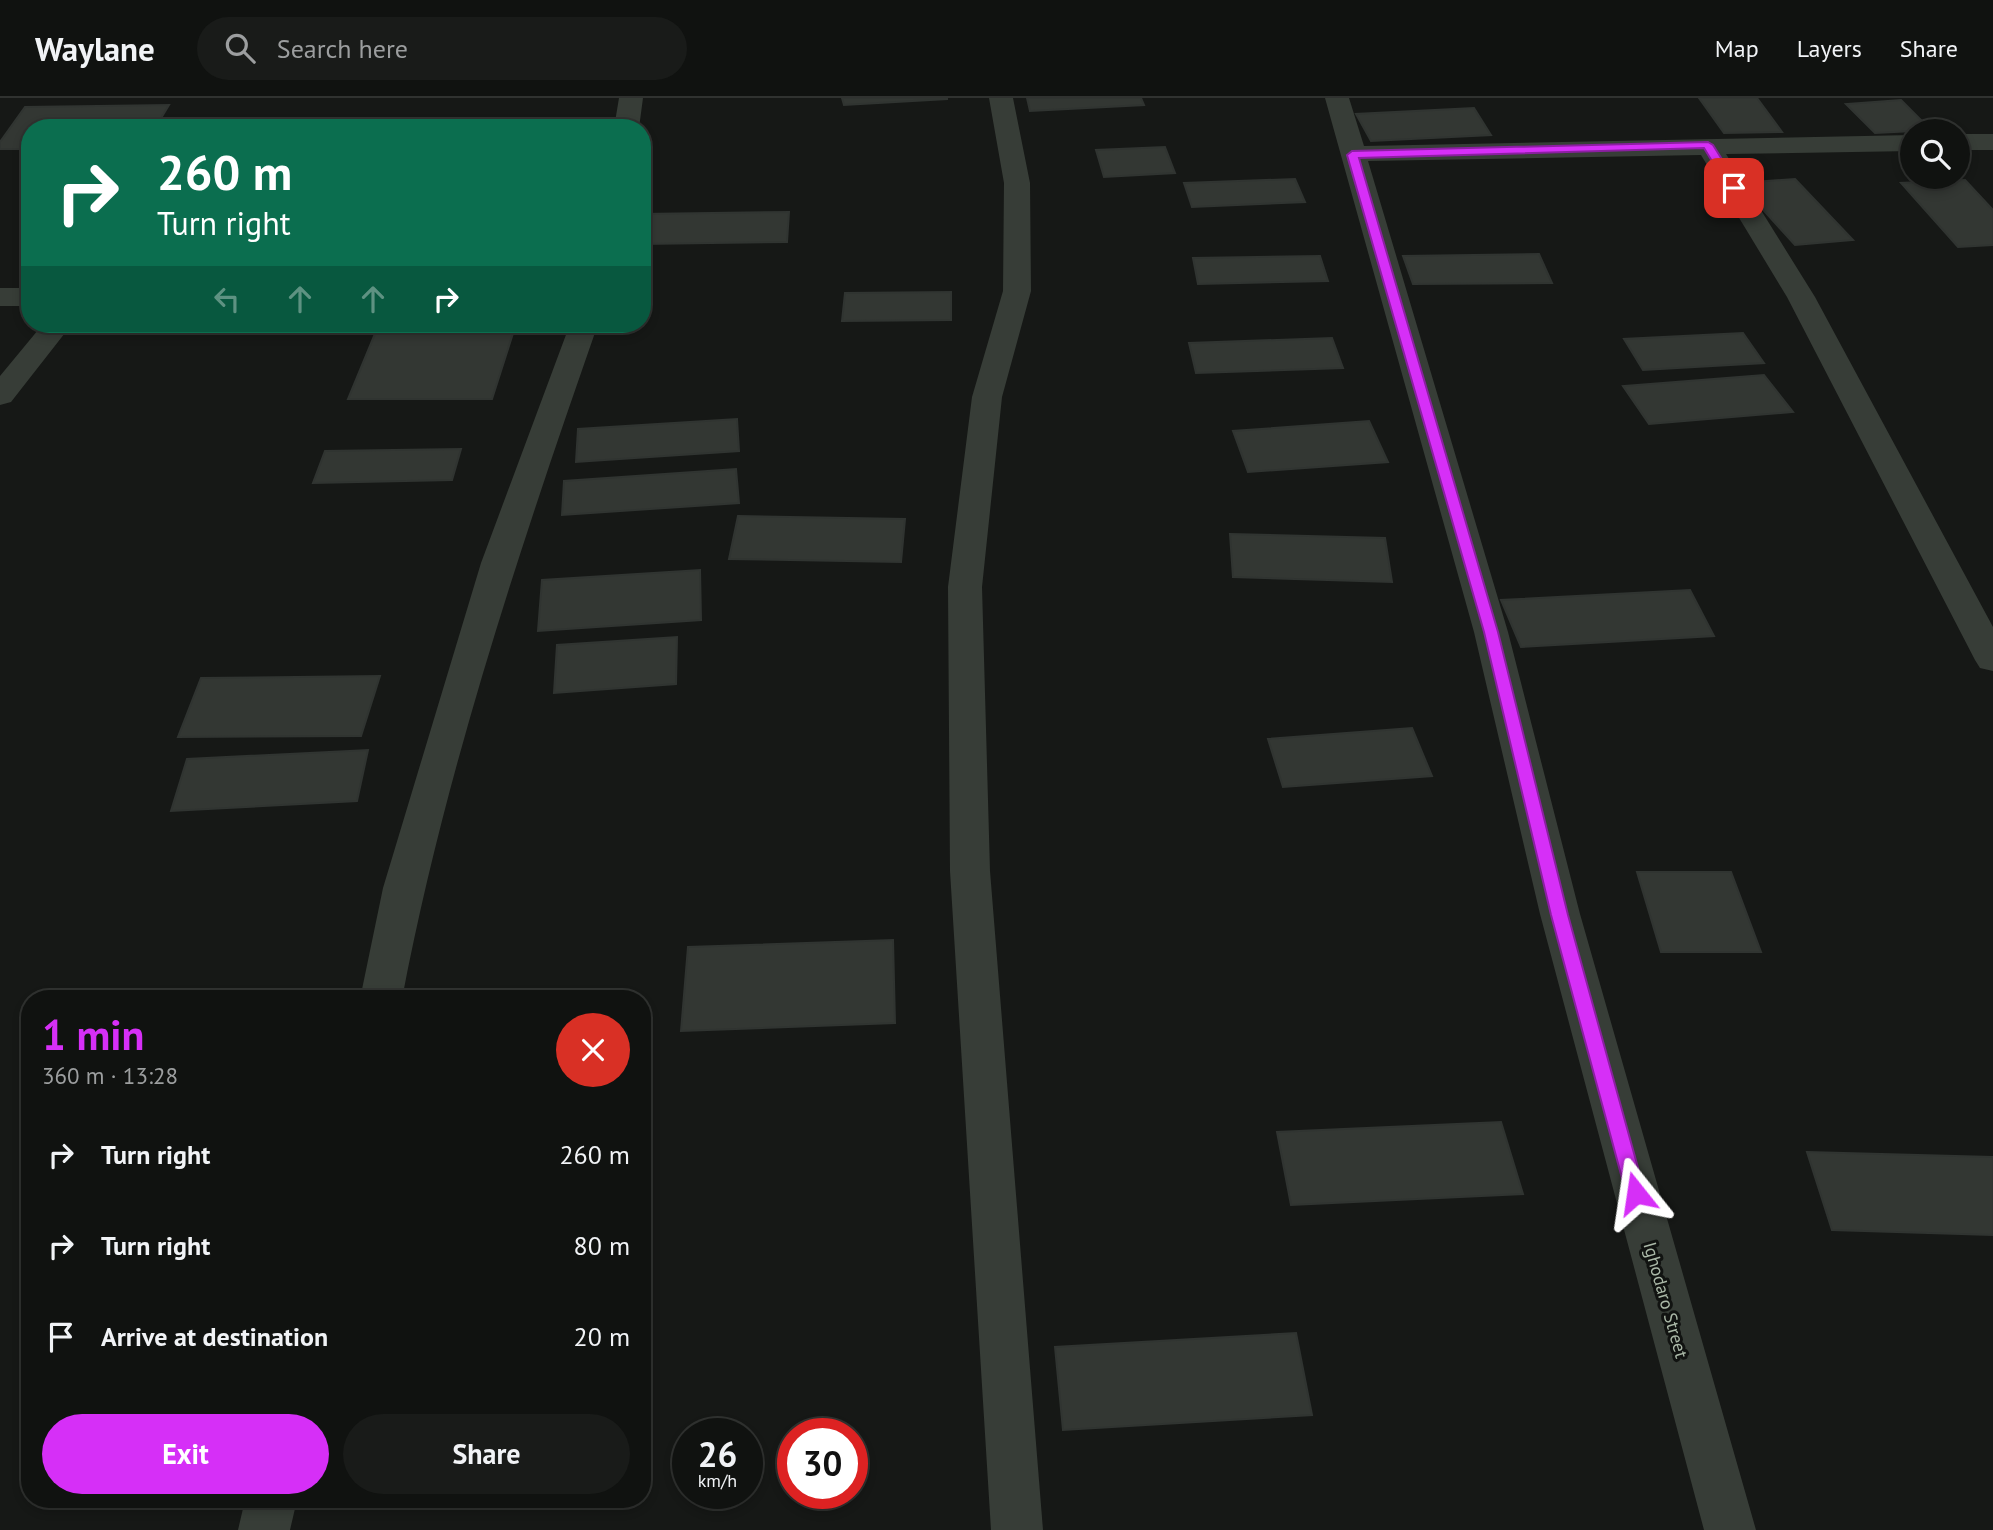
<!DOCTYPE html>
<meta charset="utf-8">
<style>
body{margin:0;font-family:"PT Sans",sans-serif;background:#191b19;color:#f1f3f6;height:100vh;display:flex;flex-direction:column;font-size:26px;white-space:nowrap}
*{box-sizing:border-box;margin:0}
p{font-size:23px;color:#9c9e9f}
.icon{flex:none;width:38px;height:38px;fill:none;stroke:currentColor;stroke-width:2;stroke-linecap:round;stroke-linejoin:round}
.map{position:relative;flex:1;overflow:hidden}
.sheet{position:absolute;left:21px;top:892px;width:630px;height:518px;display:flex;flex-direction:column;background:#101210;border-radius:28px;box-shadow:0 4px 10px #0003,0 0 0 2px #303230}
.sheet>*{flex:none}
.guide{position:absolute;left:21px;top:21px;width:630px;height:214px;border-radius:28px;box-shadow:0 4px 10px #0003,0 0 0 2px #303230;background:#0b6e4f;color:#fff;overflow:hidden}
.fabs{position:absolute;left:1900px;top:21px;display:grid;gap:14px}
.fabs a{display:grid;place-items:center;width:70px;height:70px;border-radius:50%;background:#101210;box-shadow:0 4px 10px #0003,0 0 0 2px #303230;font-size:35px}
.speed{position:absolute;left:672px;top:1320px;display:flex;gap:14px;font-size:35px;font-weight:700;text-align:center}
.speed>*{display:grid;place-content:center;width:91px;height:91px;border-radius:50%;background:#101210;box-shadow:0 4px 10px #0003,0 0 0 2px #303230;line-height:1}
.speed small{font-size:18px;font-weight:400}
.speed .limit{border:10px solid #d22;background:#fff;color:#111}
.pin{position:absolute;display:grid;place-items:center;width:60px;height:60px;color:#fff;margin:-30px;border-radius:14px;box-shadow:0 4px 10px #0006}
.me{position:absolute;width:77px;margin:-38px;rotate:345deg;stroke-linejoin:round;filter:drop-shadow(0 0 5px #0008)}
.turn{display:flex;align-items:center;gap:24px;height:147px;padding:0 21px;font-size:32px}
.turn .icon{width:91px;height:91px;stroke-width:2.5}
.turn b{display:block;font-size:49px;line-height:60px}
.lanes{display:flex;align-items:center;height:66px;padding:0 21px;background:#0003;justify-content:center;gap:35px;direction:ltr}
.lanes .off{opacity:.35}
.round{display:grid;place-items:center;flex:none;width:74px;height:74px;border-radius:37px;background:#191b19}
.summary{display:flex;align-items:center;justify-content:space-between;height:119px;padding:0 21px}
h1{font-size:42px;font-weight:800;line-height:52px;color:#d62ff7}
.action{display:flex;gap:14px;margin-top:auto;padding:14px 21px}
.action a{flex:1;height:80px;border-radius:42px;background:#d62ff7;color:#fff;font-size:28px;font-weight:800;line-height:80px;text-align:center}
.action a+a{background:#191b19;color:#f1f3f6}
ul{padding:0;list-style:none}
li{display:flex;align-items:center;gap:21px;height:91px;padding:0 21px}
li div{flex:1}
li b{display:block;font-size:26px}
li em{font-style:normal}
header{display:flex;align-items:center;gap:42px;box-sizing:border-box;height:98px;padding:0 35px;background:#101210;border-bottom:2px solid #303230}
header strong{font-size:33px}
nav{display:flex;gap:38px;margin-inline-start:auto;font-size:24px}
.search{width:490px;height:63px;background:#191b19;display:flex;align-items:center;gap:18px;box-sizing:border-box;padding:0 24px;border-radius:38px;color:#9c9e9f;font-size:26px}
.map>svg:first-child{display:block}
.building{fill:#333733;stroke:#303431;stroke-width:2}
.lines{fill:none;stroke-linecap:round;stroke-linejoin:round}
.street{fill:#373d37;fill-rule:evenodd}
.route{fill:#d62ff7;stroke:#8b1fa1;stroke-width:2}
.labels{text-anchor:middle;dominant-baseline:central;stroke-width:6;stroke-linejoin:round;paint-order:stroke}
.street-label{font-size:18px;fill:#aab8a7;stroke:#111311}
</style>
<header>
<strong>Waylane</strong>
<div class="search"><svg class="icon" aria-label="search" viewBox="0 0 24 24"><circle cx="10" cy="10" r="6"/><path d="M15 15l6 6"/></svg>Search here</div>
<nav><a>Map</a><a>Layers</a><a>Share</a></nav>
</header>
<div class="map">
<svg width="1993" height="1432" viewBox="0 0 1993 1432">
<rect width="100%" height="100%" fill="#161816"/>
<path class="building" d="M842,0H947V1L844,7Z
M1027,0H1141L1144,7L1030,13Z
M1699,0H1757L1782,34L1724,35Z
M1901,2L1931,32L1875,35L1846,6Z
M169,7L155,30H30V51H0V44L25,9Z
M1474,10L1491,37L1371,43L1356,16Z
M1165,49L1175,75L1104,79L1096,52Z
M1295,81L1305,104L1192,109L1184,85Z
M1795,81L1853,142L1795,147L1739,85Z
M1965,82L1993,112V147L1958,149L1901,85Z
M789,114L787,144L642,146V116Z
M1539,156L1552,185L1413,186L1403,158Z
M1320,158L1328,183L1198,186L1193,160Z
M951,194V222L842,223L845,195Z
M379,226H516L492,301H348Z
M1743,235L1764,265L1643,272L1624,241Z
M1332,240L1343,270L1196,275L1189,245Z
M1764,277L1793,314L1649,326L1623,288Z
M737,321L739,353L576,364L578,331Z
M1369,323L1388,364L1248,374L1233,333Z
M461,351L452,382L313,385L325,353Z
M736,371L739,405L562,417L564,383Z
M738,418L905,421L901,464L729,461Z
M1230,436L1385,440L1392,484L1233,479Z
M700,472L701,522L538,533L542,482Z
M1690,492L1714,538L1521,549L1501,502Z
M677,539L676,586L554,595L557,547Z
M380,578L361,638L178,639L201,580Z
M1412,630L1432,678L1283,689L1268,641Z
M368,652L357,703L171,713L187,661Z
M1637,774H1731L1761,854H1661Z
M893,842L895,925L681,933L688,849Z
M1501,1024L1523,1096L1291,1107L1277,1034Z
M1807,1054L1993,1059V1137L1832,1132Z
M1296,1235L1312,1317L1063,1332L1055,1249Z"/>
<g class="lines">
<path class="street" d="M619,0H643L639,30H614Z
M989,0H1013L1030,85L1031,193L1002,299L982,489L990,773L1043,1432H991L950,773L948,489L972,299L1003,193L1004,85Z
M1325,0H1349L1364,48L1913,37V53L1726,56L1815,199L1993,529V573L1980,570L1975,562L1787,199L1701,57L1368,63L1508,534L1580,816L1756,1432H1704L1540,816L1474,534Z
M1958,36H1993V52H1958Z
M0,190H30V208H0Z
M43,226H72L11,304L0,307V278Z
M570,226H598C521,447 446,670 402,901H360L383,790L481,465Z
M245,1402H297L290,1432H238Z"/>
</g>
<path class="route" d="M1708,44L1713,47L1740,90L1738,93H1730L1704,50L1359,60L1498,534L1568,817L1645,1095L1643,1100H1629L1626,1095L1551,817L1484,534L1347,57L1352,53Z"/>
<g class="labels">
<g class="street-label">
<text transform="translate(1666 1202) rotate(74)">Ighodaro Street</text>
</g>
</g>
</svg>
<div class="fabs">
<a><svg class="icon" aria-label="search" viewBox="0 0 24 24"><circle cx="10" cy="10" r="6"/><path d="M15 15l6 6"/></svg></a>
</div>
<div class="speed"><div>26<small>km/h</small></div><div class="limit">30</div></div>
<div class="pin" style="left:1734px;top:90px;background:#d93025"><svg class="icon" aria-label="arrive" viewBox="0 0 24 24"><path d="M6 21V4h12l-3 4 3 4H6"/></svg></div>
<svg class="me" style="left:1636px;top:1095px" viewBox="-20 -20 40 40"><path d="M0-17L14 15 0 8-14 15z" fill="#d62ff7" stroke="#fff" stroke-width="4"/></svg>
<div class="guide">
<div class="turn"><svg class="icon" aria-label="right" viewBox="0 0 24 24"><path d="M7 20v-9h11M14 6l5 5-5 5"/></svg><div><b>260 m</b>Turn right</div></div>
<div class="lanes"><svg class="icon off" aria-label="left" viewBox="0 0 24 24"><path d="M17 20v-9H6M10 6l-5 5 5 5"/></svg><svg class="icon off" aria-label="ahead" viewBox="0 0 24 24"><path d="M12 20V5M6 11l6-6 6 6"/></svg><svg class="icon off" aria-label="ahead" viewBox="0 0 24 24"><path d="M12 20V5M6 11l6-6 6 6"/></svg><svg class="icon" aria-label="right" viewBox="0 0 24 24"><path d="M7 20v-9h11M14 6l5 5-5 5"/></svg></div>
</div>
<section class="sheet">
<div class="summary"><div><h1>1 min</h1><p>360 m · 13:28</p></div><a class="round" style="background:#d93025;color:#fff"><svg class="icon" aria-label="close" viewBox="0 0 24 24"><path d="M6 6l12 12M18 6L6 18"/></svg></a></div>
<ul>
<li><svg class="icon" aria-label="right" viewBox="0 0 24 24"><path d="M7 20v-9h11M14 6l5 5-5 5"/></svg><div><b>Turn right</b></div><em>260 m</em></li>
<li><svg class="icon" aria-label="right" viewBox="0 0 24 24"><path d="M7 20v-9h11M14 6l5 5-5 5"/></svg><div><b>Turn right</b></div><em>80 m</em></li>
<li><svg class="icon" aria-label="arrive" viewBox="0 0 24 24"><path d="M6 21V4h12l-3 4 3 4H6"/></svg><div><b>Arrive at destination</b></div><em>20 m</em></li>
</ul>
<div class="action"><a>Exit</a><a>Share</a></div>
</section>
</div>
